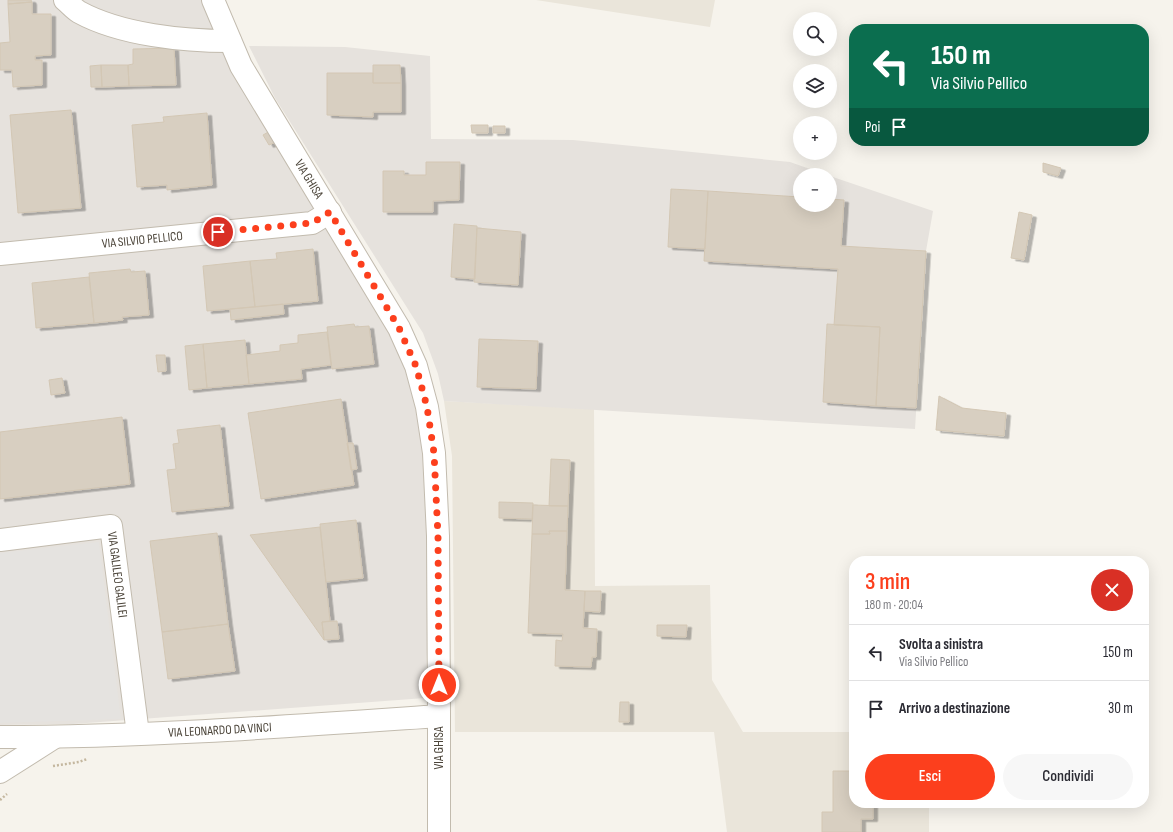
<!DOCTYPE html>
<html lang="it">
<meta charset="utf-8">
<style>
body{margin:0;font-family:"Sofia Sans Condensed",sans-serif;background:#f7f7f7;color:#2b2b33;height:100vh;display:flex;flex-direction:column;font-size:15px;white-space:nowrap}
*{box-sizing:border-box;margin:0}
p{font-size:13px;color:#7c7c81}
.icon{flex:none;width:22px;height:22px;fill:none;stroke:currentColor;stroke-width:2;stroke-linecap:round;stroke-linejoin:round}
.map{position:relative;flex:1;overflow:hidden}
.panel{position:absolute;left:849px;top:556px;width:300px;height:252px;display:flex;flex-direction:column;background:#fff;border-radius:16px;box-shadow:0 4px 16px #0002}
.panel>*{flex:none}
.guide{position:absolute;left:849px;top:24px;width:300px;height:122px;border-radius:16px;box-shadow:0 4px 16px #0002;background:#0b6e4f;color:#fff;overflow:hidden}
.controls{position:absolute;left:793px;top:12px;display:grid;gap:8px}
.controls a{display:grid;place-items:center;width:44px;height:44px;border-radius:50%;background:#fff;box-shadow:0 4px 16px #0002;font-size:20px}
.pin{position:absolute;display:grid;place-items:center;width:34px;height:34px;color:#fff;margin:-17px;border:2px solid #fff;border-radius:50%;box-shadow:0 1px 4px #0007}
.me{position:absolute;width:44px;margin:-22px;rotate:0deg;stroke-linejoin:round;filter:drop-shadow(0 0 3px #0008)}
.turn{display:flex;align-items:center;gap:14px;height:84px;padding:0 16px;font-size:18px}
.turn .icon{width:52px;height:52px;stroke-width:2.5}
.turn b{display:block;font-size:28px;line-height:34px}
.then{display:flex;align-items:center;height:38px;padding:0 16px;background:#0003;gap:8px;font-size:15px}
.round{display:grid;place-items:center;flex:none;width:42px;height:42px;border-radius:21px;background:#f7f7f7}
.overview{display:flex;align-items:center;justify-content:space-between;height:68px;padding:0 16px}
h1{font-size:24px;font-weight:600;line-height:30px;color:#fc3f1d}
.button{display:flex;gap:8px;margin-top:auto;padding:8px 16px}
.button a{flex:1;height:46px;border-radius:24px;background:#fc3f1d;color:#fff;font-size:16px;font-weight:600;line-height:46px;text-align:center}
.button a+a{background:#f7f7f7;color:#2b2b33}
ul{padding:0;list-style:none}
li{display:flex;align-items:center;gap:12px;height:56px;padding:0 16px;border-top:1px solid #e1e1e2}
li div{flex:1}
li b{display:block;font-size:15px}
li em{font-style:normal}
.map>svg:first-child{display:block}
.residential{fill:#eae5da}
.industrial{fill:#e6e2dd}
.parking{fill:#e5e3e0}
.building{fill:#d8cfc1;stroke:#d3c7b4;filter:url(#shadow)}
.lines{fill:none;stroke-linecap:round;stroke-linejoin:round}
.minor-casing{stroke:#c2bbae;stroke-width:24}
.tertiary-casing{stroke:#c2bbae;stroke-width:24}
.path{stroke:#c4b79f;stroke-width:2.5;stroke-dasharray:2 2;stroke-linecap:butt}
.minor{stroke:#fff;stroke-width:22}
.tertiary{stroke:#fff;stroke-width:22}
.route{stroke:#fc3f1d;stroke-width:7;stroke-dasharray:0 12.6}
.labels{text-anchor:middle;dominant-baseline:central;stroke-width:3;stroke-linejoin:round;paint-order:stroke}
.street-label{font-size:13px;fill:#4b4439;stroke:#fff}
</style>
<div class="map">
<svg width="1173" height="832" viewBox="0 0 1173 832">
<defs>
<filter id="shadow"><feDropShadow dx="4.5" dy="2.5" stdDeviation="0" flood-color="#0004"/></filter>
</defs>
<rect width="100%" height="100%" fill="#f6f3ec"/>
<path class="residential" d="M536,0H715L710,27Z
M444,401L594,409L595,586L710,585L712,680L743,732H854V803H929V832H727L714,732H455L452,456Z"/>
<path class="industrial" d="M0,0H204L390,328L412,387L425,468L426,503L429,601L425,698L73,724L0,725Z
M249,46L345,47L430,56L431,139L573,140L790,162L827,175H800V205H830V176L933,211L926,251L915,429L444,401L438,374L423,333L275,98Z"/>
<path class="parking" d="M99,542L121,719L0,723V553Z"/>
<path class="building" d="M8,0H31L32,2L8,4Z
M32,2V14H51V55L35,56V60H42V85L13,87L12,70H0V43L10,42L8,4Z
M174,48L176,85L129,86L128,65L133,64V49Z
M101,65L102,87H91L90,66Z
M101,65H128L129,86L102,87Z
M373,65H400L401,83H373Z
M327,73H373V83H401V112H373V117L327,115Z
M71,110L81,208L18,213L10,115Z
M207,113L212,185L167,190V185L137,187L132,125L164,122L163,117Z
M471,125H488V133H472Z
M493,126H505V133H493Z
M270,131L276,142L269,145L263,135Z
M426,162H460L459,200L433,201V212H383V171H404V175H426Z
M1043,163L1061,168L1058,176L1043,172Z
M671,189L708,191L705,249L668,247Z
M708,191L800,197V205H830V199L844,200L841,246L926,251L916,408L876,406L880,327L834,325L838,269L704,261Z
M1019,212L1032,215L1024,260L1011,258Z
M454,224L477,226L475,279L451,277Z
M477,228L521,232L518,285L474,282Z
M313,249L318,301L255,307L250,261L277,259L276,253Z
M250,261L255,307L207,311L203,266Z
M130,269L131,272L145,271L149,315L122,317L123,320L94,323L89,273Z
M89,277L94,323L36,328L32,283Z
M283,304L284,314L231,320L230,309Z
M354,324L355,327L369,326L374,364L332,369L327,327Z
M827,324L880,327L876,406L823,402Z
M327,332L331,365L301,369L302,379L249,384L246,355L280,351V345L298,343V335Z
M479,339L538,341L536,389L477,387Z
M245,340L249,384L207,388L203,344Z
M203,344L207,388L189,390L185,346Z
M156,355H165L166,371L158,372Z
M62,378L65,393L51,395L49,380Z
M939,396L962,408L1006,413L1004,436L936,430Z
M341,399L354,485L261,499L248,413Z
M122,417L130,484L0,499V432Z
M220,425L229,506L172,512L167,470L176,469L173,444L179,443L177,430Z
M347,443H353L357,469L351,470Z
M551,459L570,460L568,506H549Z
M499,502L533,503L532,519L499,518Z
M533,505L568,506L567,531H549L550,534H532Z
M356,520L363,578L326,582L320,524Z
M320,527L330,621L322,622L324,640L250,535Z
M549,531H567L565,590L585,591L583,628L597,629L596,657H592L591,667L555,666L556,640L562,641L563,634L528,633L532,534H550Z
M217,533L228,624L162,632L150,541Z
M585,591H601L600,612L584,611Z
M337,621L339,639L324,640L322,622Z
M228,624L235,671L168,679L162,632Z
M657,625H687L686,637L657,636Z
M620,702H629V722H619Z
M833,771H854V803H873V819H861V832H822V812H833Z"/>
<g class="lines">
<g class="minor-casing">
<g id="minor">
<path d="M65,0C70,4 74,9 79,12C121,35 184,41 230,41"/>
<path id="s1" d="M0,254L312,223L330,212"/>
<path id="s2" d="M0,540L111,526L138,734"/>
<path d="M439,716V832"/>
</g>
</g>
<g class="tertiary-casing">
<g id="tertiary">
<path id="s3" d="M0,737C146,737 293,726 439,716L438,536L434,453L427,407L416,366L399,328L241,66L213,0"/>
<path d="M0,772L55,737"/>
</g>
</g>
<path class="path" d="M53,766L79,762L87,759
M0,800L7,794"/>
<use href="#minor" class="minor"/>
<use href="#tertiary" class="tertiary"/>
</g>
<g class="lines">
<path class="route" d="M218,232L312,223L330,212L399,328L416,366L427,407L434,453L438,536L439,685"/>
</g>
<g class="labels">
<g class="street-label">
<text transform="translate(309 179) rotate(59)">VIA GHISA</text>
<text stroke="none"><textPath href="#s1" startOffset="143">VIA SILVIO PELLICO</textPath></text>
<text stroke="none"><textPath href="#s2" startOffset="161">VIA GALILEO GALILEI</textPath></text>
<text stroke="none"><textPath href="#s3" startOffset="220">VIA LEONARDO DA VINCI</textPath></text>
<text transform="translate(439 748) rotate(-90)">VIA GHISA</text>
</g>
</g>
</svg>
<div class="controls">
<a><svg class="icon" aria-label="search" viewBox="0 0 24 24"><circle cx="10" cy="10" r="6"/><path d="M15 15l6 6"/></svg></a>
<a><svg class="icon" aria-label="layers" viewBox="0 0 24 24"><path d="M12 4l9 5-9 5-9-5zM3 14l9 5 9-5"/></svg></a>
<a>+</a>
<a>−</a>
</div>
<div class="pin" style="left:218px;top:232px;background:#d93025"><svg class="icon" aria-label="arrive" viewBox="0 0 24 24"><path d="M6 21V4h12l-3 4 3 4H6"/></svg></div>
<svg class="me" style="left:439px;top:685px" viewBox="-20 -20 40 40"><circle r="17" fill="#fc3f1d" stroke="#fff" stroke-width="3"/><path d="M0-11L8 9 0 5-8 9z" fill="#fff"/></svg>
<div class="guide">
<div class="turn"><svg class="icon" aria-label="left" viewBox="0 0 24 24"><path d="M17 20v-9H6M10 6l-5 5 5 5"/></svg><div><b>150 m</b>Via Silvio Pellico</div></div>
<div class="then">Poi<svg class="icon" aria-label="arrive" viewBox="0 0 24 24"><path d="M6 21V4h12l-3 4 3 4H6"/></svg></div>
</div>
<section class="panel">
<div class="overview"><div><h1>3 min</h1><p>180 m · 20:04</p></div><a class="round" style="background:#d93025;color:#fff"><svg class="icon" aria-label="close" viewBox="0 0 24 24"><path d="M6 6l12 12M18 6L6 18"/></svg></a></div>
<ul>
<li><svg class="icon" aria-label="left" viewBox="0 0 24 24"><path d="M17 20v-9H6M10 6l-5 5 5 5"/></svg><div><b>Svolta a sinistra</b><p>Via Silvio Pellico</p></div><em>150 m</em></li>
<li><svg class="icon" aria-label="arrive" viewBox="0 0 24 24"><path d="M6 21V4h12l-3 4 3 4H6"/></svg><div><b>Arrivo a destinazione</b></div><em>30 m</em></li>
</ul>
<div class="button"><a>Esci</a><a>Condividi</a></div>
</section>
</div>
